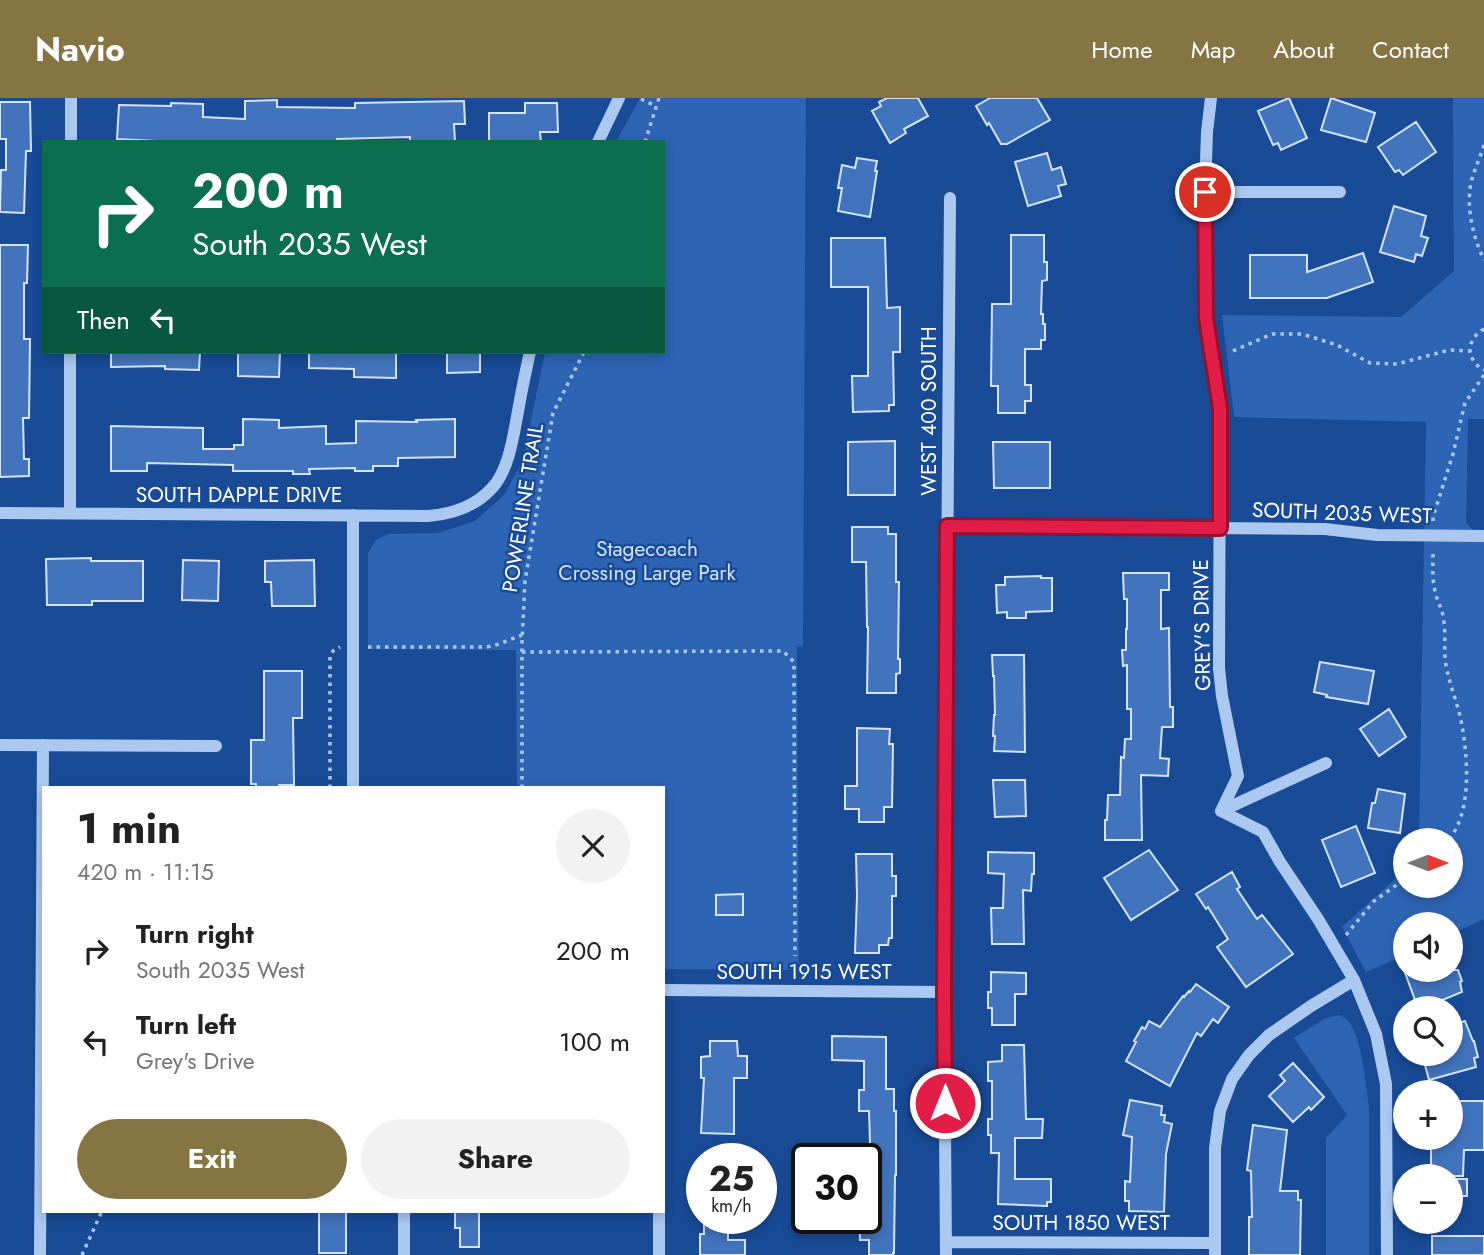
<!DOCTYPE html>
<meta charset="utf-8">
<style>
body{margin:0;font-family:Jost,sans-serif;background:#f2f2f2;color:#222;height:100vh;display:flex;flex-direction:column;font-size:26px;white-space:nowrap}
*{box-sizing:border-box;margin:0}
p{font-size:23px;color:#767676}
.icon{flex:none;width:38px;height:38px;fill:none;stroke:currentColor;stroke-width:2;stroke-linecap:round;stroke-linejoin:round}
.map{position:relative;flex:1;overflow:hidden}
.side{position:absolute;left:42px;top:688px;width:623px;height:427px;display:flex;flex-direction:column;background:#fff;border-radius:0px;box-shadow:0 4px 10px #0003}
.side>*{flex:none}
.top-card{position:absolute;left:42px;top:42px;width:623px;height:214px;border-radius:0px;box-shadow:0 4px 10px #0003;background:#0b6e4f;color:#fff;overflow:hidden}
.needle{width:46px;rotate:90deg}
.controls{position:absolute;left:1393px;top:730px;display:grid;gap:14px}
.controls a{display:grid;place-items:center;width:70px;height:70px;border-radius:50%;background:#fff;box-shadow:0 4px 10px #0003;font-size:35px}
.speed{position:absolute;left:686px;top:1045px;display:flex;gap:14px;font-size:35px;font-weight:700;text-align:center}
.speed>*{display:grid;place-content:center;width:91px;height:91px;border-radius:50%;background:#fff;box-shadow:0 4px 10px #0003;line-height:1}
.speed small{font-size:18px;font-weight:400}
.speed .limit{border:4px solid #111;border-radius:10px;background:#fff;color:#111}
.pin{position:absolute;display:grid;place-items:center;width:60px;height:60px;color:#fff;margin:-30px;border:4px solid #fff;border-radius:50%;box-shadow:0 2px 7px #0007}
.me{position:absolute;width:77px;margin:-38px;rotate:0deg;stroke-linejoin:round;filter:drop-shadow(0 0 5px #0008)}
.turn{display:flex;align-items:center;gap:24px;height:147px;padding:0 35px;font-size:32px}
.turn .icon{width:91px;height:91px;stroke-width:2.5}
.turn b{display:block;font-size:49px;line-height:60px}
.then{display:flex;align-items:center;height:66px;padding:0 35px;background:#0003;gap:14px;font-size:26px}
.round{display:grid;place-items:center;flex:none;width:74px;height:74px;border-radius:37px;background:#f2f2f2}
.headline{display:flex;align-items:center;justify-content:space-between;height:119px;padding:0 35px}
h1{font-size:42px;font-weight:700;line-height:52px}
.button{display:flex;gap:14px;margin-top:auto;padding:14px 35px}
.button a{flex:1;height:80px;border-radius:42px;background:#857543;color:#fff;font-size:28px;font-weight:700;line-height:80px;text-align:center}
.button a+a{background:#f2f2f2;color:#222}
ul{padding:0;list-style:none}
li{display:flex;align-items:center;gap:21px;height:91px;padding:0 35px}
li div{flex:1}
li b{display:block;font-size:26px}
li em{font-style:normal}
header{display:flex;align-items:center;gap:42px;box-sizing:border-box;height:98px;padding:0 35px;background:#857543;color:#fff}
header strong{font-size:33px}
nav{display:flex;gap:38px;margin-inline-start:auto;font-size:24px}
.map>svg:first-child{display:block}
.green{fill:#2d64b4}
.building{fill:#4274bd;stroke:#d2e3fb;stroke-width:2}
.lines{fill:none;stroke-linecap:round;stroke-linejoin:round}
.path{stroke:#abc8f0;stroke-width:3.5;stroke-dasharray:3.5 5;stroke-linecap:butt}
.minor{stroke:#abc8f0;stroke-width:12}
.route-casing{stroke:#92132f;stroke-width:18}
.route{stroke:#e11d48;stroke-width:12}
.labels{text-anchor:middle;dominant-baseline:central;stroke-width:5;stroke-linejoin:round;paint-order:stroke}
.street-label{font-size:21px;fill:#fff;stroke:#194b96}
.park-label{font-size:21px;fill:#d2e3fb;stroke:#194b96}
</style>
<header>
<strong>Navio</strong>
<nav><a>Home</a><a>Map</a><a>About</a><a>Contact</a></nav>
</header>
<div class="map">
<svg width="1484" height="1157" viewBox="0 0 1484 1157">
<rect width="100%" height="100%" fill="#194b96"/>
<path class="green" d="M640,0H806L803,548L797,549L799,872L663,871V690L517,689L516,552L368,551V455L376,442L388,436L438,435L475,423L505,396L523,361L545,254H663V44H616Z
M1453,0H1484V321H1468L1466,425L1484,443V821L1451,836V826H1405V857L1366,874L1342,829L1405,772V788H1451V742H1419L1426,324L1234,319L1222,217L1401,219L1454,173Z
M1339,917C1342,919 1346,920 1348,923C1361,935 1367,993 1369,1011V1157H1326V1040L1347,1017L1294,940L1326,920Z"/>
<path class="building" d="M887,0H918L928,18L904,31L906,35L890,45L872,13L881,8L879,4Z
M990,0H1037L1050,22L1007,46H1001L989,25L987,27L976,8Z
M1289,0L1307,40L1281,52L1278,45L1273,47L1258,13Z
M1331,0L1375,15L1366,44L1321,32Z
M277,2V9L355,10V5L464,3L465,26H454L455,44H410V39L337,41V44H178L117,41L119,7L171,8V5L203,6V19L245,21V3Z
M0,4H30L31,53H26L24,115L0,114L1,72H6V41H0Z
M525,5H557L558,34H540L541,44H489V15H525Z
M1416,24L1436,54L1403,77L1399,72L1395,74L1378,49Z
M1047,55L1052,72L1061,69L1066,86L1058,88L1061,98L1028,108L1015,64Z
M857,60L877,63L875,73H877L870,119L838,113L842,90H838L842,67L855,70Z
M1394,108L1426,118L1421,138L1428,140L1422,158L1416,156L1414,164L1380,154Z
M1011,137H1044V164H1047V182L1042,183L1041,216H1043V226H1045V242H1041V251H1025V287H1031V303H1025V315H998V288H991L992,206H1011Z
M831,140H885L887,210L900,209V254H893L894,307H889V313L853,314L852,278H868V189H831Z
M0,147H28L27,185H24V241H30L29,320H23L24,361H29V378L0,379Z
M1363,155L1373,184L1327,200H1250V157H1307V174Z
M111,254H200L199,272L165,271V268L111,269Z
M238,254H280L279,279L238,278Z
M309,254H396V280L354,279V271L309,270Z
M447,254H480V274L447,275Z
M243,321L279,322V330L326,328V346L356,345V323L417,324L416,322L455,321V359L398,360V368H373V373H355V370L309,371L310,376H293V373H233V367L147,365V373H111V328L203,330V351H234V347H243Z
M895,343V397H848V344Z
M993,344H1050V390H994Z
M852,429H888V436H896V484H899L898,561H900V575L896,576V595H867L868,529H867L866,464H852Z
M91,460V463H143V503H92V507H47L46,461Z
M183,462L219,463L218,503L182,502Z
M314,462L315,508H272L271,484H265V463Z
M1123,475H1169V492H1161V531L1169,530L1170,609H1173V629H1162L1160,660L1169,661L1168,678L1141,677L1142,742H1105V722H1107L1108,697H1120L1121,659L1124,660L1125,641H1131V611H1127V567L1123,568L1122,552H1126V531H1127V501H1124Z
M1041,478V480H1052V513L1026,514V520H1007V514L997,515L996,487H1005V479Z
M992,557H1024L1025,654L994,653L995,638H993L994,617H995L994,578H993Z
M1320,564L1374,573L1368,606L1326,599L1327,597L1314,594Z
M264,573H302V620H293L294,687H279V690H256V686H251V642H264Z
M1389,611L1406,639L1379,658L1360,631Z
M857,630L890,631L889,646H893L892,709H884V724H859V711H845V688H857Z
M993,682H1025L1026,718L995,719Z
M1378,691L1405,696L1400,735L1368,730L1372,705H1375Z
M1356,728L1375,775L1341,789L1322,742Z
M1149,752L1178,792L1131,822L1104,780Z
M988,754L1034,755V776H1032L1031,793L1023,792L1024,846H992L991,810H1003L1004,776L988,775Z
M856,756H892V778H896V798H892V840H889L888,847H879V855H855L857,798Z
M1232,774L1240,789L1237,791L1257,821L1262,817L1293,856L1246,889L1217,849L1228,841L1208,809L1206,811L1196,796Z
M743,796V817H716V797Z
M1404,872H1458L1462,883L1460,884L1462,894L1423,910H1418Z
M991,874L1026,875V896H1015V927H992V910H988V894H991Z
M1196,886L1229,909L1218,925L1213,921L1201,938L1197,935L1170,988L1126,963L1136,944L1134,943L1142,929L1145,931L1149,923L1160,929L1183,898L1184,899L1189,893L1190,894Z
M1465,923L1473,943H1474L1478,959L1474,960L1476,969L1429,982L1422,956H1451V927Z
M832,938L886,939V991H894V1013H896V1077H895L894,1155H893V1157H869V1142H860L859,1120H872V1077H871L869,1013H859V992H864V963L832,962Z
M710,943H737L738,958H747V980H734V1036L701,1035L704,980H701V959L710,958Z
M1002,947H1024L1026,1021H1043L1042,1040H1015V1081H1051V1104H1047V1108L998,1106L999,1055H991V1037H988V1021H992V983H988V964L1002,963Z
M1293,965L1324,999L1311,1012L1309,1009L1293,1024L1269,998L1285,983L1280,977Z
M1130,1002L1162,1008L1161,1017H1165L1164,1024L1172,1026L1166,1056L1164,1114L1129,1113V1103H1125V1083L1130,1084L1132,1039L1123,1037Z
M1451,1003H1484V1052H1464L1463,1078H1431V1040H1451Z
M1253,1027L1287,1032L1280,1093H1298V1102H1301L1300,1157H1249V1119H1252L1251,1073L1247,1072Z
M1451,1081H1467V1098H1451Z
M319,1113H346V1155H319Z
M455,1113H479V1149H460V1130H455Z
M704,1124H728V1142H745V1157H700V1136H704Z
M1432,1138H1484V1157H1432Z"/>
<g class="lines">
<path class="path" d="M641,1L656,8
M645,44L659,0
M1484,47C1480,60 1474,72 1471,85C1466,110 1473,139 1484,162
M1484,231C1466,241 1465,262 1484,272
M1233,253L1272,236H1302L1337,247L1370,265L1397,266L1449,252L1469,253
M1433,423V419L1453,356L1465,305L1484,277
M1433,456C1433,469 1432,481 1435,493C1437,504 1443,511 1444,524C1446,540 1443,556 1447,572C1451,591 1459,609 1462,628C1468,661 1472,716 1448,742
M368,549H487L499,546L522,537
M522,554L783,553L794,564L795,858
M330,690V558L333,553L340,549
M522,690V543L525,483L553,315L584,254
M1346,837L1374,803L1405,781
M82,1157L102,1113"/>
<path class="minor" d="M1211,0L1207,34L1205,94L1206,220L1220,310L1219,570L1222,598L1238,678L1221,713
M71,44V0
M598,44L619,0
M1205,94H1340
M0,415L428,418C453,416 475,409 492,390C510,371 514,333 519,308C522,290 526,272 530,254
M70,415V254
M353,417V690
M947,428L1325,431L1377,437L1484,438
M0,647L216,648
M1221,713L1263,734L1280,764L1318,821L1354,882L1376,936L1386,986L1387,1157
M1221,713L1326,665
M663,892L944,894
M404,1113V1157
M946,1144L1215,1145
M40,1157L43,647
M659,1157V1113
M946,1157L944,894L950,100
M1215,1157V1050L1220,1013L1232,981L1249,957L1269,937L1311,908L1354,882"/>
</g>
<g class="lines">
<g class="route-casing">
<path id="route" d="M945,1005L944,894L947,428L1220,430V310L1206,220L1205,94"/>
</g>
<use href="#route" class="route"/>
</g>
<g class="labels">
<g class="street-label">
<text transform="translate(929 313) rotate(-90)">WEST 400 SOUTH</text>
<text x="239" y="397">SOUTH DAPPLE DRIVE</text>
<text transform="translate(523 410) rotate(-81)">POWERLINE TRAIL</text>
<text transform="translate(1342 415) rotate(2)">SOUTH 2035 WEST</text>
<text transform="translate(1202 527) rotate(-91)">GREY'S DRIVE</text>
<text x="804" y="874">SOUTH 1915 WEST</text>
<text x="1081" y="1125">SOUTH 1850 WEST</text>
</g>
<g class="park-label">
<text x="647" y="451">Stagecoach<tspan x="647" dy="24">Crossing Large Park</tspan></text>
</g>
</g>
</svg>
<div class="controls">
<a><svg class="needle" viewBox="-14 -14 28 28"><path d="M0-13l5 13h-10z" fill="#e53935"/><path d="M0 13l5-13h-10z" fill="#767676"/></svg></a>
<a><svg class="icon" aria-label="sound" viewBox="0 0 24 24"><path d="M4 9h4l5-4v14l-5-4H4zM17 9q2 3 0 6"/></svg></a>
<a><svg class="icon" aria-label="search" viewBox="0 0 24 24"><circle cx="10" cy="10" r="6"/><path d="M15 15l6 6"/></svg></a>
<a>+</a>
<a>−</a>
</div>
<div class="speed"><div>25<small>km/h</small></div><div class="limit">30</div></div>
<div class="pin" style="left:1205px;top:94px;background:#d93025"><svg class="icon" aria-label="arrive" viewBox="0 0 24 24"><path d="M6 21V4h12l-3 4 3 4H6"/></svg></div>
<svg class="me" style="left:945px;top:1005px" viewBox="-20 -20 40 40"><circle r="17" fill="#e11d48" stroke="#fff" stroke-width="3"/><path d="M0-11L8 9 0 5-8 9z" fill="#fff"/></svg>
<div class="top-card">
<div class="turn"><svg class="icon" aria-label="right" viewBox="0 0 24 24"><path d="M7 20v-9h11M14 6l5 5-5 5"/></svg><div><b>200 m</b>South 2035 West</div></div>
<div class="then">Then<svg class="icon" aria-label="left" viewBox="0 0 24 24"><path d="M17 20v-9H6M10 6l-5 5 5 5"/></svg></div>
</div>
<section class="side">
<div class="headline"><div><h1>1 min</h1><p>420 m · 11:15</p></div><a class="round"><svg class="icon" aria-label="close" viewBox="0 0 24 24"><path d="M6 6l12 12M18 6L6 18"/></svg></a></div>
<ul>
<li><svg class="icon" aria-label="right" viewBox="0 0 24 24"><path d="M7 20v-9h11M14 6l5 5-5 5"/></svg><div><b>Turn right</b><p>South 2035 West</p></div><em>200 m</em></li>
<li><svg class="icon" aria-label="left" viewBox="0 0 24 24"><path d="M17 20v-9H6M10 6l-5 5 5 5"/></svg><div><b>Turn left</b><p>Grey's Drive</p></div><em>100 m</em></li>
</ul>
<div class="button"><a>Exit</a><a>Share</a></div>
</section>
</div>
